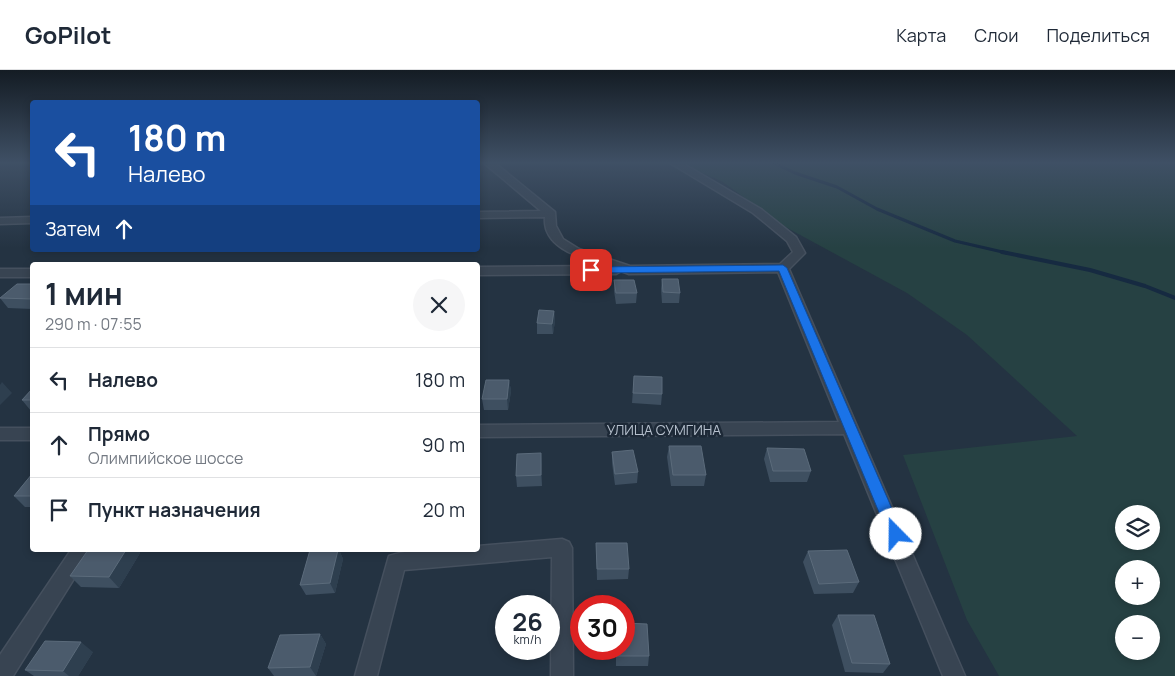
<!DOCTYPE html>
<html lang="ru">
<meta charset="utf-8">
<style>
body{margin:0;font-family:Manrope,sans-serif;background:#f6f6f7;color:#1f2937;height:100vh;display:flex;flex-direction:column;font-size:19px;white-space:nowrap}
*{box-sizing:border-box;margin:0}
p{font-size:16px;color:#747a83}
.icon{flex:none;width:28px;height:28px;fill:none;stroke:currentColor;stroke-width:2;stroke-linecap:round;stroke-linejoin:round}
.map{position:relative;flex:1;overflow:hidden}
.drawer{position:absolute;left:30px;top:192px;width:450px;height:290px;display:flex;flex-direction:column;background:#fff;border-radius:5px;box-shadow:0 2px 8px #0003}
.drawer>*{flex:none}
.top-card{position:absolute;left:30px;top:30px;width:450px;height:152px;border-radius:5px;box-shadow:0 2px 8px #0003;background:#1a4fa0;color:#fff;overflow:hidden}
.buttons{position:absolute;left:1115px;top:435px;display:grid;gap:10px}
.buttons a{display:grid;place-items:center;width:45px;height:45px;border-radius:50%;background:#fff;box-shadow:0 2px 8px #0003;font-size:25px}
.speed{position:absolute;left:495px;top:525px;display:flex;gap:10px;font-size:25px;font-weight:700;text-align:center}
.speed>*{display:grid;place-content:center;width:65px;height:65px;border-radius:50%;background:#fff;box-shadow:0 2px 8px #0003;line-height:1}
.speed small{font-size:12px;font-weight:400}
.speed .limit{border:8px solid #d22;background:#fff;color:#111}
.pin{position:absolute;display:grid;place-items:center;width:42px;height:42px;color:#fff;margin:-21px;border-radius:10px;box-shadow:0 2px 8px #0006}
.me{position:absolute;width:55px;margin:-28px;rotate:338deg;stroke-linejoin:round;filter:drop-shadow(0 0 4px #0008)}
.turn{display:flex;align-items:center;gap:18px;height:105px;padding:0 15px;font-size:22px}
.turn .icon{width:65px;height:65px;stroke-width:2.5}
.turn b{display:block;font-size:35px;line-height:42px}
.then{display:flex;align-items:center;height:48px;padding:0 15px;background:#0003;gap:10px;font-size:19px}
.round{display:grid;place-items:center;flex:none;width:52px;height:52px;border-radius:26px;background:#f6f6f7}
.summary{display:flex;align-items:center;justify-content:space-between;height:85px;padding:0 15px}
h1{font-size:30px;font-weight:700;line-height:38px}
ul{padding:0;list-style:none}
li{display:flex;align-items:center;gap:15px;height:65px;padding:0 15px;border-top:1px solid #e0e1e3}
li div{flex:1}
li b{display:block;font-size:19px}
li em{font-style:normal}
header{display:flex;align-items:center;gap:30px;box-sizing:border-box;height:70px;padding:0 25px;background:#fff;border-bottom:1px solid #e0e1e3}
header strong{font-size:24px}
nav{display:flex;gap:28px;margin-inline-start:auto;font-size:18px}
.map>svg:first-child{display:block}
.green{fill:#264143;fill-rule:evenodd}
.lines{fill:none;stroke-linecap:round;stroke-linejoin:round}
.stream-far1{stroke:#162a41;stroke-width:3}
.stream{stroke:#162a41;stroke-width:4}
.minor-casing{stroke:#45505e;stroke-width:3}
.minor{fill:#384452;fill-rule:evenodd}
.wall{fill:#3e4f60}
.shaded-wall{fill:#2e3f4f}
.building{fill:#4b5b6c;stroke:#5b6b7b}
.route{fill:#1a73e8;stroke:#114b97}
.labels{text-anchor:middle;dominant-baseline:central;stroke-width:5;stroke-linejoin:round;paint-order:stroke}
.street-label{font-size:14px;fill:#b5bfcc;stroke:#1d2937}
</style>
<header>
<strong>GoPilot</strong>
<nav><a>Карта</a><a>Слои</a><a>Поделиться</a></nav>
</header>
<div class="map">
<svg width="1175" height="606" viewBox="0 0 1175 606">
<rect width="100%" height="100%" fill="#243342"/>
<path class="green" d="M681,93H1175V606H999L967,550L903,385L1077,366L967,265L907,223L780,154L723,112ZM1124,444H1151V471H1124ZM1124,499H1151V526H1124ZM1124,554H1151V581H1124Z"/>
<g class="lines">
<path class="stream-far1" d="M774,93L795,103L837,117L877,139L955,171L1007,183"/>
<path class="stream" d="M1002,182L1090,200L1145,216L1175,228"/>
<g class="minor-casing">
<path id="minor" d="M484,93H495L555,142L556,156L563,169L579,179L630,196L780,194L793,182L787,171L753,143L670,93H682L761,139L796,167L805,183L789,199L965,606H943L844,364L478,367V355L839,352L778,202L629,204L621,201L616,204L478,205V197L606,196C583,188 542,179 545,147L478,148V142L541,141Z
M32,147V153L0,154V148Z
M0,199H32V207H0Z
M0,358H32V370H0Z
M562,469L569,472L572,478L573,606H551L552,487L404,500L377,606H355L389,486C414,477 451,480 478,480V476Z
M71,480H92L13,606H0V585Z"/>
</g>
<use href="#minor" class="minor"/>
</g>
<path class="wall" d="M662,209L680,223L679,233H662L661,219Z
M614,210L637,223L636,233L616,234L614,221Z
M32,214V239L8,238L0,228Z
M554,241L555,251L553,264H537V253Z
M634,306L662,324L661,335L632,333Z
M509,310L511,321L508,340H484L482,329Z
M32,319V341H31L22,330Z
M669,376L706,405L704,416H671L667,387Z
M767,378L811,401L807,412H770L764,389Z
M612,382L638,402L637,413L615,415L612,393Z
M542,394V416L517,417L516,406Z
M32,404V437H25L14,426Z
M596,473L629,499L628,509L597,510Z
M88,480H137L140,483L119,518L81,517L70,506Z
M310,480H339L343,489L335,523L306,525L300,515Z
M808,481L859,512L853,523L814,524L803,492Z
M838,545L890,594L883,603L845,602L832,555Z
M320,564L326,574L316,606H274L268,598Z
M616,579H624L649,586L648,596H616Z
M93,582L78,606H34L25,600Z"/>
<path class="shaded-wall" d="M554,241L555,251L553,264L552,254Z
M509,310L511,321L508,340L507,329Z
M2,312L12,323L0,335V315Z
M541,383L542,394V416L541,405Z
M126,480H137L140,483L119,518L109,507Z
M338,480H339L343,489L335,523L330,513Z
M320,564L326,574L316,606L310,597Z
M81,572L93,582L78,606H69L63,601Z"/>
<path class="building" d="M662,209H678L680,223L663,222Z
M614,210H634L637,223H616Z
M17,214H32V229L0,228Z
M539,240L554,241L552,254L537,253Z
M634,306L662,307V324L633,323Z
M486,310H509L507,329H482Z
M32,319V330H22Z
M669,376H701L706,405H673Z
M767,378L804,379L811,401H773Z
M633,380L638,402L615,404L612,382Z
M541,383V405L516,406L517,384Z
M32,404V426H14Z
M596,473H627L629,499H597Z
M88,480H126L109,507L70,506Z
M310,480H338L330,513L300,515Z
M847,480L859,512L819,514L808,481Z
M838,545H874L890,594L852,593Z
M624,553L647,554L649,586H616V579H624Z
M320,564L310,597L268,598L280,565Z
M45,571L81,572L63,601L25,600Z"/>
<linearGradient id="sky" x2="0" y2="1"><stop stop-color="#141c24"/><stop offset="0.52" stop-color="#3f5065"/><stop offset="1" stop-color="#3f5065" stop-opacity="0"/></linearGradient>
<rect width="1175" height="178" fill="url(#sky)"/>
<path class="route" d="M783,195L787,198L903,464L901,469L896,470L890,469L888,464L779,201L591,203L586,200L591,197Z"/>
<g class="labels">
<g class="street-label">
<text x="664" y="359">УЛИЦА СУМГИНА</text>
</g>
</g>
</svg>
<div class="buttons">
<a><svg class="icon" aria-label="layers" viewBox="0 0 24 24"><path d="M12 4l9 5-9 5-9-5zM3 14l9 5 9-5"/></svg></a>
<a>+</a>
<a>−</a>
</div>
<div class="speed"><div>26<small>km/h</small></div><div class="limit">30</div></div>
<div class="pin" style="left:591px;top:200px;background:#d93025"><svg class="icon" aria-label="arrive" viewBox="0 0 24 24"><path d="M6 21V4h12l-3 4 3 4H6"/></svg></div>
<svg class="me" style="left:896px;top:464px" viewBox="-20 -20 40 40"><circle r="19" fill="#fff"/><path d="M0-13L10 11 0 6-10 11z" fill="#1a73e8"/></svg>
<div class="top-card">
<div class="turn"><svg class="icon" aria-label="left" viewBox="0 0 24 24"><path d="M17 20v-9H6M10 6l-5 5 5 5"/></svg><div><b>180 m</b>Налево</div></div>
<div class="then">Затем<svg class="icon" aria-label="ahead" viewBox="0 0 24 24"><path d="M12 20V5M6 11l6-6 6 6"/></svg></div>
</div>
<section class="drawer">
<div class="summary"><div><h1>1 мин</h1><p>290 m · 07:55</p></div><a class="round"><svg class="icon" aria-label="close" viewBox="0 0 24 24"><path d="M6 6l12 12M18 6L6 18"/></svg></a></div>
<ul>
<li><svg class="icon" aria-label="left" viewBox="0 0 24 24"><path d="M17 20v-9H6M10 6l-5 5 5 5"/></svg><div><b>Налево</b></div><em>180 m</em></li>
<li><svg class="icon" aria-label="ahead" viewBox="0 0 24 24"><path d="M12 20V5M6 11l6-6 6 6"/></svg><div><b>Прямо</b><p>Олимпийское шоссе</p></div><em>90 m</em></li>
<li><svg class="icon" aria-label="arrive" viewBox="0 0 24 24"><path d="M6 21V4h12l-3 4 3 4H6"/></svg><div><b>Пункт назначения</b></div><em>20 m</em></li>
</ul>
</section>
</div>
